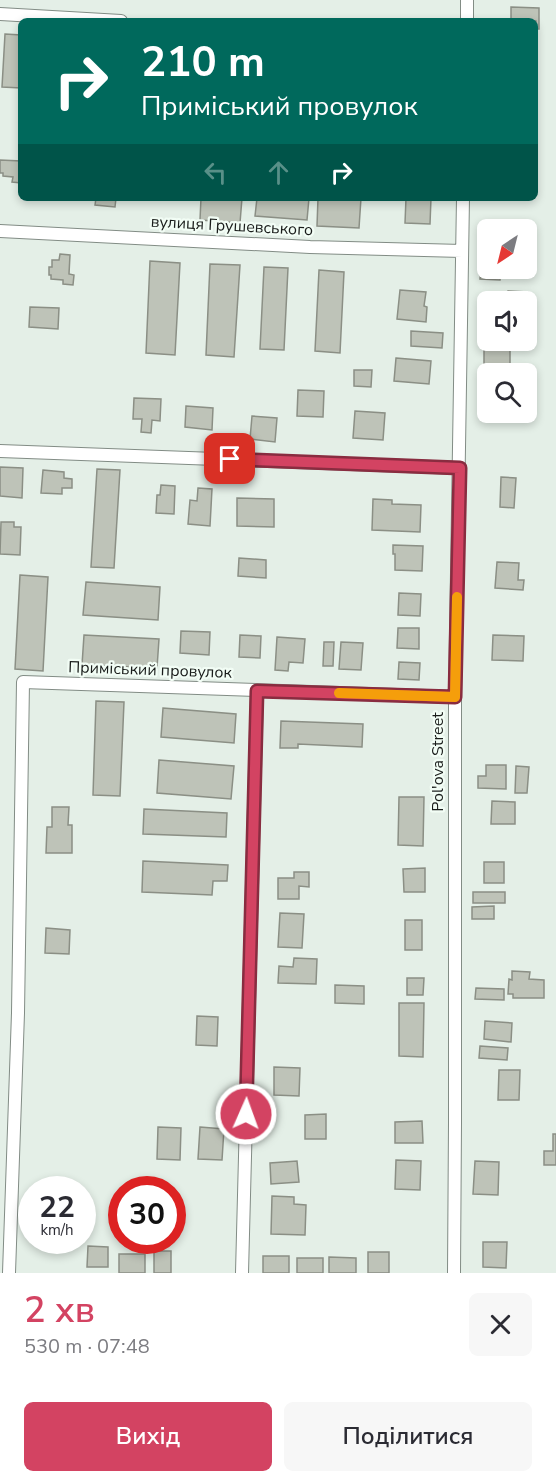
<!DOCTYPE html>
<html lang="uk">
<meta charset="utf-8">
<style>
body{margin:0;font-family:"Nunito Sans",sans-serif;background:#f7f7f7;color:#2b2b33;height:100vh;display:flex;flex-direction:column;font-size:22px;white-space:nowrap}
*{box-sizing:border-box;margin:0}
p{font-size:20px;color:#7c7c81}
.icon{flex:none;width:33px;height:33px;fill:none;stroke:currentColor;stroke-width:2;stroke-linecap:round;stroke-linejoin:round}
.map{position:relative;height:1273px;overflow:hidden}
.sheet{display:flex;flex-direction:column;background:#fff;flex:1}
.sheet>*{flex:none}
.top-card{position:absolute;left:18px;top:18px;width:520px;height:183px;border-radius:9px;box-shadow:0 3px 9px #0003;background:#00695c;color:#fff;overflow:hidden}
.needle{width:39px;rotate:215deg}
.buttons{position:absolute;left:477px;top:219px;display:grid;gap:12px}
.buttons a{display:grid;place-items:center;width:60px;height:60px;border-radius:9px;background:#fff;box-shadow:0 3px 9px #0003;font-size:30px}
.speed{position:absolute;left:18px;top:1176px;display:flex;gap:12px;font-size:30px;font-weight:700;text-align:center}
.speed>*{display:grid;place-content:center;width:78px;height:78px;border-radius:50%;background:#fff;box-shadow:0 3px 9px #0003;line-height:1}
.speed small{font-size:15px;font-weight:400}
.speed .limit{border:9px solid #d22;background:#fff;color:#111}
.pin{position:absolute;display:grid;place-items:center;width:51px;height:51px;color:#fff;margin:-26px;border-radius:12px;box-shadow:0 3px 9px #0006}
.me{position:absolute;width:66px;margin:-33px;rotate:2deg;stroke-linejoin:round;filter:drop-shadow(0 0 4px #0008)}
.turn{display:flex;align-items:center;gap:21px;height:126px;padding:0 24px;font-size:27px}
.turn .icon{width:78px;height:78px;stroke-width:2.5}
.turn b{display:block;font-size:42px;line-height:51px}
.lanes{display:flex;align-items:center;height:57px;padding:0 24px;background:#0003;justify-content:center;gap:30px;direction:ltr}
.lanes .off{opacity:.35}
.round{display:grid;place-items:center;flex:none;width:63px;height:63px;border-radius:9px;background:#f7f7f7}
.summary{display:flex;align-items:center;justify-content:space-between;height:102px;padding:0 24px}
h1{font-size:36px;font-weight:600;line-height:45px;color:#d34362}
.button{display:flex;gap:12px;margin-top:auto;padding:12px 24px}
.button a{flex:1;height:69px;border-radius:9px;background:#d34362;color:#fff;font-size:24px;font-weight:600;line-height:69px;text-align:center}
.button a+a{background:#f7f7f7;color:#2b2b33}
.map>svg:first-child{display:block}
.building{fill:#bec3b8;stroke:#8b8f85;stroke-width:1.5}
.lines{fill:none;stroke-linecap:round;stroke-linejoin:round}
.minor-casing{stroke:#828c85;stroke-width:14}
.minor{stroke:#fff;stroke-width:12}
.route-casing{stroke:#892c40;stroke-width:15}
.route{stroke:#d34362;stroke-width:10}
.slow{stroke:#f59e0b;stroke-width:10}
.labels{text-anchor:middle;dominant-baseline:central;stroke-width:4.5;stroke-linejoin:round;paint-order:stroke}
.street-label{font-size:16px;fill:#191c1a;stroke:#f2fdf5}
</style>
<div class="map">
<svg width="556" height="1273" viewBox="0 0 556 1273">
<rect width="100%" height="100%" fill="#e4efe7"/>
<path class="building" d="M511,7L539,8V29H536V21H511Z
M5,34L21,35V88L2,87Z
M0,160L21,161V183L12,182L13,177L3,176V173H0Z
M96,198H116L115,207L95,205Z
M201,198H242L240,223L200,220Z
M257,198H309L307,220L255,216Z
M318,198H361L359,228L317,226Z
M406,198H431L430,224L405,223Z
M60,254L70,255L69,274L74,275L73,285L63,284V280L51,279V275H49V267H52V260H59Z
M150,261L180,263L175,355L146,353Z
M210,264L240,265L234,357L206,355Z
M481,266H488V268H501L500,280L480,279Z
M264,267L288,268L284,350L260,349Z
M319,270L344,272L340,353L315,351Z
M400,290L426,292L424,306L427,307L426,322L397,319Z
M508,291L528,292L527,315L526,302H501L502,296L507,297Z
M30,307L59,308L58,329L29,327Z
M411,331L443,333L442,348L411,346Z
M484,347L510,348V374H484Z
M396,358L431,361L429,384L394,381Z
M354,370H372L371,387L354,386Z
M298,390L324,391L323,417L297,416Z
M134,398L161,399L160,421L152,420L151,433L141,432L142,419H133Z
M186,406L213,408L212,430L185,427Z
M355,411L385,413L383,440L353,438Z
M507,412H524V419H506Z
M252,416L277,418L275,442L250,439Z
M0,467L23,468L22,498L0,496Z
M97,469L120,470L114,568L91,567Z
M43,470L64,472V478L72,479V488H62V494L41,493Z
M501,477L516,478L514,508L500,507Z
M161,485L175,486L174,514L156,513L157,495H160Z
M198,488L212,489L210,526L188,524L190,500L197,501Z
M237,498L274,499V527L237,526Z
M373,499L392,500V504L421,505L420,532L372,530Z
M1,522H14V527H21L20,555L0,554Z
M393,545L423,546L422,571L395,570V554H393Z
M239,558L266,560V578L238,576Z
M497,562L519,563L518,580H524L523,590L495,588Z
M20,575L48,577L43,671L15,669Z
M86,582L160,587L158,620L83,615Z
M399,593L421,594L420,616L398,615Z
M398,628H419V649L397,648Z
M181,631L210,632L209,655L180,653Z
M84,635L159,639L157,668L82,665Z
M240,635L261,636L260,658L239,657Z
M493,635L524,636L523,661L492,660Z
M277,637L305,639L303,663L289,662L288,671L275,670Z
M324,642H334L333,666H323Z
M341,642L363,643L361,670L339,669Z
M399,662L420,663L419,680L398,679Z
M96,701L124,702L120,796L93,795Z
M163,708L236,714L234,743L161,737Z
M281,721L363,724L362,747L298,744V748H280Z
M159,760L234,766L231,799L157,793Z
M486,765H506V789L478,788V776H486Z
M516,766L529,767L527,793H515Z
M399,797H424L423,846L398,845Z
M492,801L515,802V824H491Z
M52,807H69L68,825H72V853H46L47,827H52Z
M144,809L227,813L226,837L143,834Z
M143,861L228,865L227,881H213L212,895L142,892Z
M484,862H504V883H484Z
M425,868V892H404L403,869Z
M294,872H309V887L299,886V899H278V878H294Z
M473,892H505V903H473Z
M494,906V919H472V907Z
M280,913L304,914L302,948L278,947Z
M405,920H422V950H405Z
M46,928L70,930L69,954L45,953Z
M294,958L317,959L316,984L278,983L279,966L293,967Z
M512,971L530,972L529,979L544,980V998H513V994H508L509,979L512,980Z
M407,978H424L423,995H407Z
M335,985L364,986V1004L335,1003Z
M476,988L504,989V1000L475,999Z
M399,1003H424L423,1057L399,1056Z
M197,1016L218,1017L217,1046L196,1045Z
M485,1021L512,1023L511,1042L484,1039Z
M480,1046L508,1048L507,1060L479,1058Z
M274,1067L300,1068L299,1096L274,1095Z
M499,1070H520L519,1100H498Z
M326,1114V1139H305V1115Z
M422,1121L423,1143H395V1122Z
M158,1127L181,1128L180,1160L157,1159Z
M200,1127L224,1129L222,1160L198,1159Z
M553,1134H556V1165H544V1151H553Z
M396,1160L421,1161L420,1190L395,1189Z
M297,1161L299,1182L271,1184L270,1163Z
M475,1161L499,1162L498,1195L473,1194Z
M272,1196L294,1197V1204L306,1205L305,1235L271,1234Z
M483,1242H507L506,1268L483,1267Z
M88,1246L108,1247V1267H87Z
M154,1251H171V1273H154Z
M368,1252H389V1273H368Z
M119,1254H145V1273H119Z
M263,1256H289V1273H263Z
M329,1257L356,1258V1273H329Z
M297,1258H323V1273H297Z"/>
<g class="lines">
<g class="minor-casing">
<path id="minor" d="M0,14L121,21
M467,21V0
M0,231L310,247L462,251
M0,451L460,468
M9,1273L18,1013L23,682L455,697
M242,1273L257,691
M454,1273L455,1123V697L463,198"/>
</g>
<use href="#minor" class="minor"/>
</g>
<g class="lines">
<g class="route-casing">
<path id="route" d="M230,459L460,468L455,697L257,691L246,1114"/>
</g>
<use href="#route" class="route"/>
<path class="slow" d="M339,693L455,697L457,597"/>
</g>
<g class="labels">
<g class="street-label">
<text transform="translate(232 226) rotate(3)">вулиця Грушевського</text>
<text transform="translate(150 670) rotate(2)">Приміський провулок</text>
<text transform="translate(438 762) rotate(-90)">Pol'ova Street</text>
</g>
</g>
</svg>
<div class="buttons">
<a><svg class="needle" viewBox="-14 -14 28 28"><path d="M0-13l5 13h-10z" fill="#e53935"/><path d="M0 13l5-13h-10z" fill="#7c7c81"/></svg></a>
<a><svg class="icon" aria-label="sound" viewBox="0 0 24 24"><path d="M4 9h4l5-4v14l-5-4H4zM17 9q2 3 0 6"/></svg></a>
<a><svg class="icon" aria-label="search" viewBox="0 0 24 24"><circle cx="10" cy="10" r="6"/><path d="M15 15l6 6"/></svg></a>
</div>
<div class="speed"><div>22<small>km/h</small></div><div class="limit">30</div></div>
<div class="pin" style="left:230px;top:459px;background:#d93025"><svg class="icon" aria-label="arrive" viewBox="0 0 24 24"><path d="M6 21V4h12l-3 4 3 4H6"/></svg></div>
<svg class="me" style="left:246px;top:1114px" viewBox="-20 -20 40 40"><circle r="17" fill="#d34362" stroke="#fff" stroke-width="3"/><path d="M0-11L8 9 0 5-8 9z" fill="#fff"/></svg>
<div class="top-card">
<div class="turn"><svg class="icon" aria-label="right" viewBox="0 0 24 24"><path d="M7 20v-9h11M14 6l5 5-5 5"/></svg><div><b>210 m</b>Приміський провулок</div></div>
<div class="lanes"><svg class="icon off" aria-label="left" viewBox="0 0 24 24"><path d="M17 20v-9H6M10 6l-5 5 5 5"/></svg><svg class="icon off" aria-label="ahead" viewBox="0 0 24 24"><path d="M12 20V5M6 11l6-6 6 6"/></svg><svg class="icon" aria-label="right" viewBox="0 0 24 24"><path d="M7 20v-9h11M14 6l5 5-5 5"/></svg></div>
</div>
</div>
<section class="sheet">
<div class="summary"><div><h1>2 хв</h1><p>530 m · 07:48</p></div><a class="round"><svg class="icon" aria-label="close" viewBox="0 0 24 24"><path d="M6 6l12 12M18 6L6 18"/></svg></a></div>
<div class="button"><a>Вихід</a><a>Поділитися</a></div>
</section>
